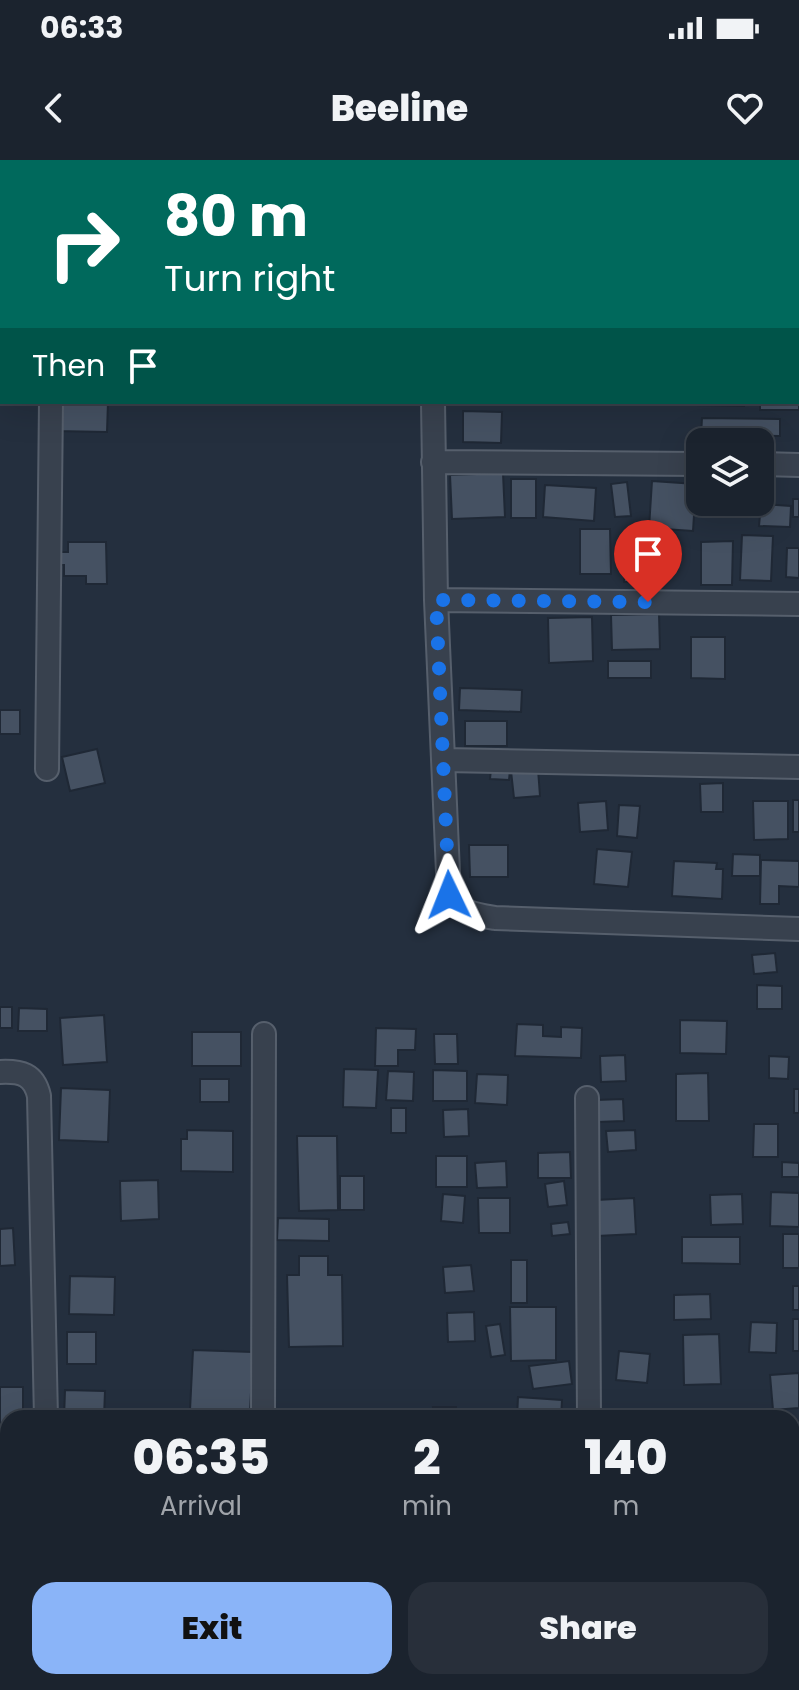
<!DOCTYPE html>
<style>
body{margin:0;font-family:Poppins,sans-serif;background:#282f3a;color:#f1f3f6;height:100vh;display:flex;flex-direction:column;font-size:30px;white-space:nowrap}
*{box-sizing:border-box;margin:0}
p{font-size:26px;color:#a0a4aa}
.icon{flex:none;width:44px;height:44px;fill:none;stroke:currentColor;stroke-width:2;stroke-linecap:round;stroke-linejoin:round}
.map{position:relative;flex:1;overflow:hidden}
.drawer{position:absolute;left:0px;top:1250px;width:800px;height:280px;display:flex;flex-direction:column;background:#1b232e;border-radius:24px 24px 0 0;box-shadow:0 8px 32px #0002,0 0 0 2px #39404a}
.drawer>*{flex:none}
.hud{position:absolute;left:0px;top:0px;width:800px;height:244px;box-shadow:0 8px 32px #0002,0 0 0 2px #39404a;background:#00695c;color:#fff;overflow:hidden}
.buttons{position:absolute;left:686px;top:268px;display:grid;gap:16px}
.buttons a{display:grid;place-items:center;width:88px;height:88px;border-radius:16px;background:#1b232e;box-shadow:0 8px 32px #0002,0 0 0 2px #39404a;font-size:40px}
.pin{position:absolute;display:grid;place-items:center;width:68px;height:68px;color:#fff;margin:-82px -34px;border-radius:50% 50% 50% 0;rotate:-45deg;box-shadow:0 0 8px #0007}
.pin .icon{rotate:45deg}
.me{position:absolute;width:88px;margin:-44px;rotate:358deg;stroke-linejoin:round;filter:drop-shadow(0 0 6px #0008)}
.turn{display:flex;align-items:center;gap:28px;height:168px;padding:0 32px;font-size:36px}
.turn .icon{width:104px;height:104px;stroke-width:2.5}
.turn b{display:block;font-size:56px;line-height:68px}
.then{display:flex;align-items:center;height:76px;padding:0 32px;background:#0003;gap:16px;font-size:30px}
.eta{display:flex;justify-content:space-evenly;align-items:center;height:136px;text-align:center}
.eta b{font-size:48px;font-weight:800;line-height:56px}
.primary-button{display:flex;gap:16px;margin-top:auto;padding:16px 32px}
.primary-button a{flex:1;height:92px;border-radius:24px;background:#8ab4f8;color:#111;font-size:32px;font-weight:800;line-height:92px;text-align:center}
.primary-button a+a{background:#282f3a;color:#f1f3f6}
.status{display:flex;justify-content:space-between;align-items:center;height:56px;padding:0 40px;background:#1b232e;direction:ltr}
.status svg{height:22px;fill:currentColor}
header{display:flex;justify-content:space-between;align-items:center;height:104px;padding:0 32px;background:#1b232e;font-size:36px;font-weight:800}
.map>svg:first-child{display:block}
.building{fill:#455162;stroke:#1f2835;stroke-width:2}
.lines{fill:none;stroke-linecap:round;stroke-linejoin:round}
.minor-casing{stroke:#565f6c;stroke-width:26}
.minor{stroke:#38414e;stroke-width:22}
.route{stroke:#1a73e8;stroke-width:14;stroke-dasharray:0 25.2}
</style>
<div class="status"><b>06:33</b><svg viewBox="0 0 49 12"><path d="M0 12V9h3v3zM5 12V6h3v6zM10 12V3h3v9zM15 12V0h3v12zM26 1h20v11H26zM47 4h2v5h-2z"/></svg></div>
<header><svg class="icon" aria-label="back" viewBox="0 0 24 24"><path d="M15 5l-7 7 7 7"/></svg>Beeline<svg class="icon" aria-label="heart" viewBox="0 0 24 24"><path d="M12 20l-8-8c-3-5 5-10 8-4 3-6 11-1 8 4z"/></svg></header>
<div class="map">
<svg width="799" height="1530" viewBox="0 0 799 1530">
<rect width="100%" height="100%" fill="#242f3e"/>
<path class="building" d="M799,202V250H760V242H798Z
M55,242H108L107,272L54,271Z
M697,242H744V246L697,245Z
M463,251L502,252L501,283L463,282Z
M702,258L780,259V276L701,275Z
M503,313L505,357L452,359L450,315Z
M511,319H536V358H511Z
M652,321L696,324L693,371L649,368Z
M627,322L631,356L615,357L611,324Z
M545,325L596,328L594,361L543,357Z
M793,339H799V357H793Z
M720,342H741V351L719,350Z
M744,342H760L759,349H744Z
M761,344L791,346L790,367L759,366Z
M580,369H610L611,414H580Z
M742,375L773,376L771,421L740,420Z
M624,376H658V422H624Z
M733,381L732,425H701V382Z
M68,382H106L107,424H86V416H64V405H56V392H68Z
M787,388H799V418L786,417Z
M659,454L660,489L612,490L611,455Z
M592,457L593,501L549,503L548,458Z
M691,477H725V519L691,518Z
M608,501H651V518H608Z
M460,528L522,530L521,552L459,550Z
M0,550H20V574H0Z
M465,561H507V586H465Z
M97,589L105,623L70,631L62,597Z
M491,609L510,610L509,620L490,619Z
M538,609L540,636L514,638L511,611Z
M723,623V652H701L700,624Z
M793,640H799V672H793Z
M606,641L608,670L580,672L578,643Z
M753,641H788V679L754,680Z
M619,645L640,646L637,678L617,676Z
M469,685H508V717H470Z
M597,689L632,692L628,727L594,724Z
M733,694L760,695V716H732Z
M761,700L799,701V727L779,726V744H760Z
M674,701L717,703L716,709H723L722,739L672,736Z
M775,793L777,812L754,814L752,795Z
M757,825L782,826V849H757Z
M0,847H12V868H0Z
M19,848L47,849V871H18Z
M104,855L107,902L63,905L60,858Z
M680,860L727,861L726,894L680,893Z
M517,864L543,865V876L561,877V867L582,868L581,898L515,896Z
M376,868L416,869L415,890H398V906H375Z
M192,872H241V906H192Z
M434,874H457L458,904H435Z
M625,895L626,921L601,922L600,896Z
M769,896L789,897L788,919L769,918Z
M344,909L378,910L376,948L343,947Z
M433,910L467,911V941H433Z
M388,911L414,912L413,941L386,940Z
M708,913L709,961H676V914Z
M477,914L508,915L507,945L475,943Z
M200,919H229V942H200Z
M61,928L110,930L108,982L59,980Z
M794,929H799V953H794Z
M623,939L624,961L597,962L596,940Z
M391,948H406V973H391Z
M468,949L469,976L444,977L443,950Z
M754,964H778V997H753Z
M187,970L233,971V1012L181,1011V979H187Z
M635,970L636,990L608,992L606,971Z
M297,976H337L338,1050L299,1051Z
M570,992L571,1018H538V993Z
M436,996H467V1027H436Z
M506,1001L507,1027L477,1028L475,1003Z
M782,1002L799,1003V1017H782Z
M340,1016H364V1050H340Z
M158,1020L159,1059L121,1061L120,1021Z
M564,1021L567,1045L548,1047L545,1024Z
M771,1032L799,1033V1067L770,1066Z
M443,1034L465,1036L463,1063L441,1061Z
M742,1034L743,1064L711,1065L710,1035Z
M478,1038H510V1073H479Z
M634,1038L636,1074L597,1076L596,1040Z
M278,1058L329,1059V1081L277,1080Z
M568,1062L570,1074L552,1076L551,1064Z
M13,1068L15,1105L0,1106V1069Z
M783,1074H799V1108H783Z
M682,1077H740V1104L682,1103Z
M299,1096H328V1115H342L343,1186L289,1187L287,1115H299Z
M511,1100H527V1143H511Z
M471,1105L474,1131L445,1133L443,1107Z
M70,1116L115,1117L114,1155L69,1154Z
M793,1126H799V1150H793Z
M710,1134L711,1159L674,1160V1135Z
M510,1147H556V1200L511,1201Z
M474,1152L475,1181L448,1182L447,1153Z
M793,1159H799V1191H793Z
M751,1162L777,1163L776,1193L749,1192Z
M500,1164L505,1195L491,1197L486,1166Z
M67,1172H96V1204H67Z
M719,1174L721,1224L684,1225L683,1175Z
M193,1190L253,1192L250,1253L190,1250Z
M619,1191L650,1194L647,1223L616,1220Z
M569,1201L572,1224L533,1229L529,1206Z
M799,1213V1248L773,1250L770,1215Z
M0,1227H23V1258H8V1290L0,1291Z
M65,1230L105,1231L104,1258H64Z
M518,1237L562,1240L561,1258H517Z
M433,1247H456V1258H434Z
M271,1249L302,1250V1258H270Z
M607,1252L645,1253V1258H607Z
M718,1252V1258H683L682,1253Z
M792,1261H799V1290H792Z
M799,1322V1357H794L795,1369L792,1370V1323Z
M0,1326H5L7,1355L0,1356Z
M8,1359V1381L0,1382V1360Z
M0,1388H8V1429H0Z
M792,1393H799V1426H792Z
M0,1442H8V1477L0,1476Z
M0,1508H8V1530H0Z
M62,1522H95L96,1530H62Z
M475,1522H502V1529L475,1530Z
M504,1522H550V1530H504Z
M600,1522H660V1530H600Z
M668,1522H705V1530H669Z
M755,1522H789V1530H755Z"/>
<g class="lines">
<g class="minor-casing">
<path id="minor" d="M434,0V2
M53,2V0
M798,182H799
M433,242L436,440L449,735C459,753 476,755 495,758L799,769
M433,302L700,304
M760,304L799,305
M436,440L799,444
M444,600L799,607
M47,609L51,242
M0,912C21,911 34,914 39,936L46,1258
M587,938L589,1258
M263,1258L264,874
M0,1299H8
M792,1315H799
M48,1522V1530
M266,1522V1530
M590,1530V1522"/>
</g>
<use href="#minor" class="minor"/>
</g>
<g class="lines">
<path class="route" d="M449,735L436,440L648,442"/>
</g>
</svg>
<div class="buttons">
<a><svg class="icon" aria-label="layers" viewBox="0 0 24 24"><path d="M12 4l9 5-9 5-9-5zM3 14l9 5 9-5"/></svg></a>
</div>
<div class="pin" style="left:648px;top:442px;background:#d93025"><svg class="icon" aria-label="arrive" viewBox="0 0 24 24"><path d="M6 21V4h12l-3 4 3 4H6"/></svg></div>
<svg class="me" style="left:449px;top:735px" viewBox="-20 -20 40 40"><path d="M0-17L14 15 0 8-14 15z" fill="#1a73e8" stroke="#fff" stroke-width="4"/></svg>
<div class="hud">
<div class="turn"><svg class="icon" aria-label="right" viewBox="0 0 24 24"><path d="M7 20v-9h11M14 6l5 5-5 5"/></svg><div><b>80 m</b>Turn right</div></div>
<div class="then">Then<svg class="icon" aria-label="arrive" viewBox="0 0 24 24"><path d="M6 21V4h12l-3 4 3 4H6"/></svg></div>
</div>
<section class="drawer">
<div class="eta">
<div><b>06:35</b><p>Arrival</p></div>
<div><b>2</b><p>min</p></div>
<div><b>140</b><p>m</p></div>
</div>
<div class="primary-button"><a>Exit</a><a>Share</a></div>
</section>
</div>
